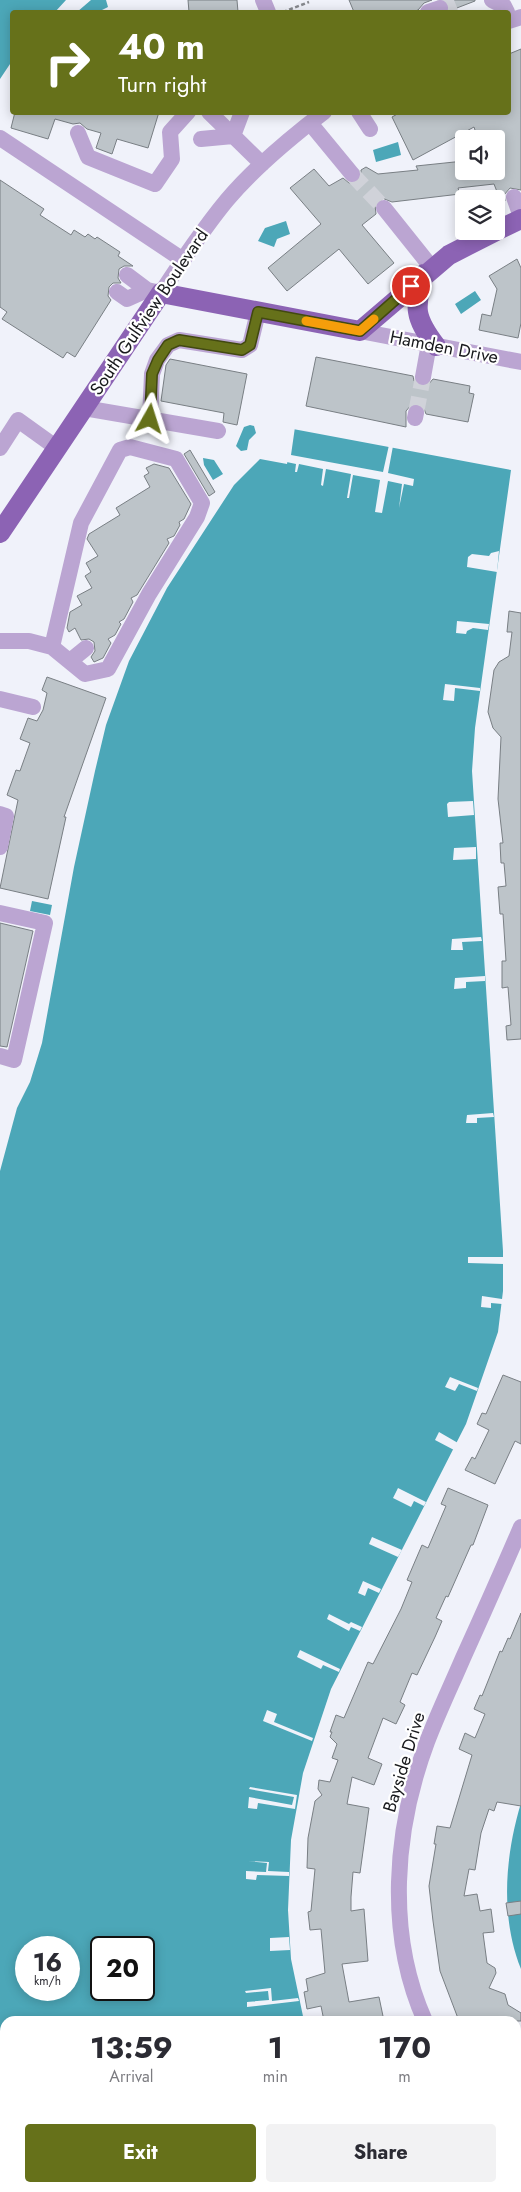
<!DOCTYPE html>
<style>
body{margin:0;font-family:Jost,sans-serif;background:#f2f2f3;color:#2b2b33;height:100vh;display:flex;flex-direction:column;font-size:19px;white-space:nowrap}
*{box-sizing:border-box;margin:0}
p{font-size:16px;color:#7c7c81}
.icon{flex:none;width:28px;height:28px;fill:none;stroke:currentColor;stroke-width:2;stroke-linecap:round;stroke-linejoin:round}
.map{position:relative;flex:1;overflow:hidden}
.drawer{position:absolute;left:0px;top:2016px;width:521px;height:176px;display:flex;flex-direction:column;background:#fff;border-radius:15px 15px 0 0;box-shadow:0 2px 12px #0003}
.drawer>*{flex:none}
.guide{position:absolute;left:10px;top:10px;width:501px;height:105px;border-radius:5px;box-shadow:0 2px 12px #0003;background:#66711a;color:#fff;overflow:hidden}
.fabs{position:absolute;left:455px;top:130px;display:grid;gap:10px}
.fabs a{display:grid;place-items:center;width:50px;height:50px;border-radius:5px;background:#fff;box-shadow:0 2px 12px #0003;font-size:25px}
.speed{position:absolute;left:15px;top:1936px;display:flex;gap:10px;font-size:25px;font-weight:700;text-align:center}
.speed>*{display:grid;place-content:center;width:65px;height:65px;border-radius:50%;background:#fff;box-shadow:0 2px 12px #0003;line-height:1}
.speed small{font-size:12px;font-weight:400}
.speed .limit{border:2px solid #111;border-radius:8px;background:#fff;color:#111}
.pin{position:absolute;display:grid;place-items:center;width:42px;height:42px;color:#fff;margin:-21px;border:2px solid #fff;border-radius:50%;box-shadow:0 1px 5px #0007}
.me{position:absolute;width:55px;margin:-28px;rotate:6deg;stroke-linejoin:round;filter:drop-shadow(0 0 4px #0008)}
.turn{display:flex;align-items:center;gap:18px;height:105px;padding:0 25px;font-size:22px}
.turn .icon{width:65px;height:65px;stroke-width:2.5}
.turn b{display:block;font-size:35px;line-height:42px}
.eta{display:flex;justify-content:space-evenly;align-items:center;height:85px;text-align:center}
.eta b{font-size:30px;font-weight:700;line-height:35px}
.cta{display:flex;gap:10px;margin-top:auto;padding:10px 25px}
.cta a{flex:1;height:58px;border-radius:5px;background:#66711a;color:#fff;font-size:20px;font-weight:700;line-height:58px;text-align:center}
.cta a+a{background:#f2f2f3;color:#2b2b33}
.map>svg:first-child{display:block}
.water{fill:#4ca7b8;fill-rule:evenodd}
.pier{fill:#f0f2fa}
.building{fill:#bdc4c9;stroke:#797f84}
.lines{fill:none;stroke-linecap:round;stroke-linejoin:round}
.minor-tunnel{stroke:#d0d2d9;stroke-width:16;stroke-dasharray:16 8;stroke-linecap:butt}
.path{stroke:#87898e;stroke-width:2.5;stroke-dasharray:4 2.5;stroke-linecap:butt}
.minor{stroke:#bba5d2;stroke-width:16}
.major{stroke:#8c63b4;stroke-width:20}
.route-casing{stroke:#424911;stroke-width:12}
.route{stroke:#66711a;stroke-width:9}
.slow{stroke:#f59e0b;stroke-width:9}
.labels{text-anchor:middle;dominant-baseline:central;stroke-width:4.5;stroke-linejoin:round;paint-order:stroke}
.street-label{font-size:18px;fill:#191a1d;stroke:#fff}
</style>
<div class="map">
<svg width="521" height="2192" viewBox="0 0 521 2192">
<rect width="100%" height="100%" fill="#f0f2fa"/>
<path class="water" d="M0,0H66L55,12H12V61L0,79Z
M91,0H106L108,7L98,12H77Z
M398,142L401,155L376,162L373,150Z
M286,221L290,234L277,239L274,247L258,241L265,228Z
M475,291L481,300L461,314L455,304Z
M250,425L254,426L256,433L249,440L247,450L241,451L236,446L244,427Z
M293,429L511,470L475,728L472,771L503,1251V1291L498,1332L466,1424L331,1689L303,1773L291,1840L288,1910L291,1959L304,2021H5V2188H374L377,2192H0V1171L17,1108L30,1082L42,1043L74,867L95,771L106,725L129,661L167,588L234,485L260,459L287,464ZM26,1948H69V1990H26ZM101,1948H144V1990H101Z
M203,458L214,460L223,474L213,480L204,465Z
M32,901L52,905L50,915L30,911Z
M521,1803V1969C500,1917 505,1856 521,1803Z"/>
<path class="pier" d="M293,427H295L291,455L383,472L389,445L393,446L388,473L414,479L413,486L404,484L399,508L402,484L388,481L382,513L375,512L380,480L353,475L349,498H347L351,474L326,469L323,486L321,485L323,469L299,464L297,472H295L296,464L268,458L285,461L290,429Z
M499,551L497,572L467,567L468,557L472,554L489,556L491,553Z
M457,621L489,624L488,630L473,628L467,631L466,634L456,633Z
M445,684L480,688V691L455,688L454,701L443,700Z
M473,801L474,815L448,817L447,804L449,802Z
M476,847V859L453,860L454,848Z
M481,937L482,941L462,942L463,950H451L452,939Z
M485,976V981L466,982V988L454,989L455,978Z
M493,1113L494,1117L477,1118V1123H466L467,1115Z
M468,1257H504V1264L468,1263Z
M482,1296L502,1299V1304L491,1303V1308L481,1307Z
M450,1377L478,1388L477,1391L459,1384L455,1391L445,1387Z
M439,1432L458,1443L454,1450L435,1440Z
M398,1488L426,1502L424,1506L414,1501L411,1507L393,1498Z
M372,1537L402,1550L398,1557L369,1544Z
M363,1581L381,1589L379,1593L368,1588L365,1596L358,1593Z
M329,1614L349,1624L351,1622L362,1627L360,1631L351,1627L349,1631L327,1619Z
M300,1650L340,1669L339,1672L323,1665L321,1669L297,1657Z
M267,1710L277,1714L274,1722L313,1738L312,1741L263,1721Z
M250,1787L297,1795L295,1809L258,1803L257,1809L248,1808L249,1797L292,1805L294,1797L249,1789Z
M248,1861L269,1862L268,1871L289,1872V1876L257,1875L256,1880L246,1879V1871L266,1872L267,1863Z
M289,1937L290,1950L270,1951V1938Z
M271,1988L272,2001L298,1998L299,2001L247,2007V2002L269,2000L268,1991L246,1993L245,1991Z"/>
<path class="building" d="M188,0H237L238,12H189Z
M349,0H432L424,3L418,10L413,12H354Z
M446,0H475V1L449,11V4Z
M521,49V190L510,188L504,195L505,201L501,202L494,184L458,188L460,194L392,202L382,198L375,205L376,214L362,225L394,263L368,284L339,249L287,291L268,268L321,224L290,188L314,169L329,186L343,178L349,183L358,182L361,177V170L366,167L378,174L418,170L416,166L464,161V171H496V139H478L474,127L413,160L392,117L401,112H509V54Z
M15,112H159L148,148L117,139L112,154L96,148L101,133L87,129L80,123L73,124L55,119L48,139L11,128Z
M0,180L44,209L40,215L71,235L74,230L85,237L88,234L95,239L97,237L120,252L118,256L133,266H124L119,269L118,278L121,283H113L109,287L108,296L111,300L75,357L67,352L63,358L2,319L7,312L0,307Z
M517,259L521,268V323L518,338L479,330L482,314L491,316L497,289L489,276Z
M316,357L413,376L414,381L421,387L427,386L433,379L470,386L469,393L474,394L468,422L426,414L423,406L417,403L412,404L406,411V427L306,406Z
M170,359L247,374L237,425L223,422L224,413L161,401L166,365Z
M190,450L215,492L209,496L184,454Z
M154,464L169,468L191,504L184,519L179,522L180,525L174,536L167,539L169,543L137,595L131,598L133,602L124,619L119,622L121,624L115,635L108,639L111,643L103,658L94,662L91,657L95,651L94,642L89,639L81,640L75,628L69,632L67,628L70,612L82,605L77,596L92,588L85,576L91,572L86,563L98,556L87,539L89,534L120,515L116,508L150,487L144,476L149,473L146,468Z
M509,611L521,613V1039L507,1040L506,1026L511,1025L508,987L502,988V961H506L503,914H500L498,887L506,886L504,863H501L500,843H503L498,799L501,737L493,728L488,712L494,670L499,662L509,656L512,632H507Z
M47,677L106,698L64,817H66L48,899L0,888L18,800L7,795L16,770L20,771L30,743L20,739L28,718L37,721L43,710L47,693L42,690Z
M0,923L33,931L7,1047L0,1046Z
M503,1375L521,1382V1444L515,1441L495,1484L465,1470L472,1457L475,1459L489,1430L477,1424L482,1413L486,1414Z
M448,1488L488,1505L473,1545H471L448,1597L446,1596L436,1618L442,1621L435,1637L417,1675L412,1673L400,1702L405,1705L396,1724L383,1718L368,1758L382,1764L374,1785L352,1777L347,1804L369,1808L360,1873L353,1872L351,1897V1911L364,1909L368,1961L342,1964L349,2002L379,1997L384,2021H324L321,2006L307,2009L304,1992L308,1991L306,1979L325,1973L321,1929L310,1930L308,1912L311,1911L315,1869L307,1868L308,1838L315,1801L322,1795L318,1789L319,1780L330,1782L338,1760L332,1758L337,1744L330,1737L332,1732H330L336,1715L344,1718L368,1662L373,1664L401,1609L412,1582L407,1580L422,1545L428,1548L446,1506L441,1504Z
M521,1613V1806L497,1802L494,1811L489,1809L481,1833L475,1870L469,1869L464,1896L477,1894L480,1911L491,1909L494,1932L483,1933L487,1963L495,1968L496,1973L489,1988L505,1994L508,2005L521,2013V2021H459L440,1971L433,1921L429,1886L436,1844H434L437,1826L450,1828L472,1755L459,1749L465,1733L475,1738L485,1714L474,1709L480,1695L482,1696L500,1651L502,1652L508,1638L510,1639Z
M521,1901V1914L508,1916L506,1903Z"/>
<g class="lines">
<path class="minor-tunnel" d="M440,8L460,0
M352,174L384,208
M416,413L423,377"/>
<path class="path" d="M283,12L309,2
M0,2044L5,2043
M0,2122L5,2121
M3,2122L5,2135
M14,2188V2192"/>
<path class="minor" d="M263,0L268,12
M492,0L504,6L507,12
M428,12L440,8
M509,21L521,17
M209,112L262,164
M359,112L370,129
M310,123L352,174
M78,133L88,157L155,184L172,159L170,132L188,112
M0,138L183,260
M201,139L233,136L242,112
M514,197L521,217
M384,208L432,268
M127,275L147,290L161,293C182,261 203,229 227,200C255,167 290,138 324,112
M117,292L127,299L147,290
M360,331L521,362
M423,377L429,344
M84,408L218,431
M415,418L416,413
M150,419L152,374L157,360L168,345L179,340L242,350L250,345L258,312
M0,448L18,420L57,448
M0,641H29L52,647L85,674L108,669L149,594L197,517L202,503L176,459L130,447L120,450L81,523L52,647
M70,661L86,648
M0,699L33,707
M0,814L6,816L0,847
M0,913L45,923L14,1060L0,1056
M425,2021C386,1934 394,1830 427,1742C438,1713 451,1686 463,1658C483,1614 502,1571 521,1527
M506,2188L509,2192"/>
<path class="major" d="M496,231L521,219
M424,274C414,308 414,317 436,346
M0,533L161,293L360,331L449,255L496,231"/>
</g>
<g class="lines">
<g class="route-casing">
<path id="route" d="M150,419L152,374L158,360L168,345L179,340L242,350L250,345L258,312L360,331L411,286"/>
</g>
<use href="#route" class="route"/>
<path class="slow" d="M306,321L360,331L374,319"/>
</g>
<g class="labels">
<g class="street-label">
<text transform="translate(149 312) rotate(-56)">South Gulfview Boulevard</text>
<text transform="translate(444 347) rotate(11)">Hamden Drive</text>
<text transform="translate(404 1762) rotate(-73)">Bayside Drive</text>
</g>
</g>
</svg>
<div class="fabs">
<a><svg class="icon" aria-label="sound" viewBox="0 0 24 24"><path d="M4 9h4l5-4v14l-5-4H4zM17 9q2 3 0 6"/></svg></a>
<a><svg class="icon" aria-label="layers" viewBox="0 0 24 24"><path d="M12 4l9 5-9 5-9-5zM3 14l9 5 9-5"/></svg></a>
</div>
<div class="speed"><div>16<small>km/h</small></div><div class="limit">20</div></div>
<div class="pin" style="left:411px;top:286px;background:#d93025"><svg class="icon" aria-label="arrive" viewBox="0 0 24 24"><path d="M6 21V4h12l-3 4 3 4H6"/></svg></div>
<svg class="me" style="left:150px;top:419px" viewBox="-20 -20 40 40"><path d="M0-17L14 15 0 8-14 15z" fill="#66711a" stroke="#fff" stroke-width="4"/></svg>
<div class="guide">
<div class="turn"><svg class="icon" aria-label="right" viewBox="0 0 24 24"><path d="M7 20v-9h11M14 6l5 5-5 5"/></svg><div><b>40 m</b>Turn right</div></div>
</div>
<section class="drawer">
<div class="eta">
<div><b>13:59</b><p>Arrival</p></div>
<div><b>1</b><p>min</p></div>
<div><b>170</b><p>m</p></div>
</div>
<div class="cta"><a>Exit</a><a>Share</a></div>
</section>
</div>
